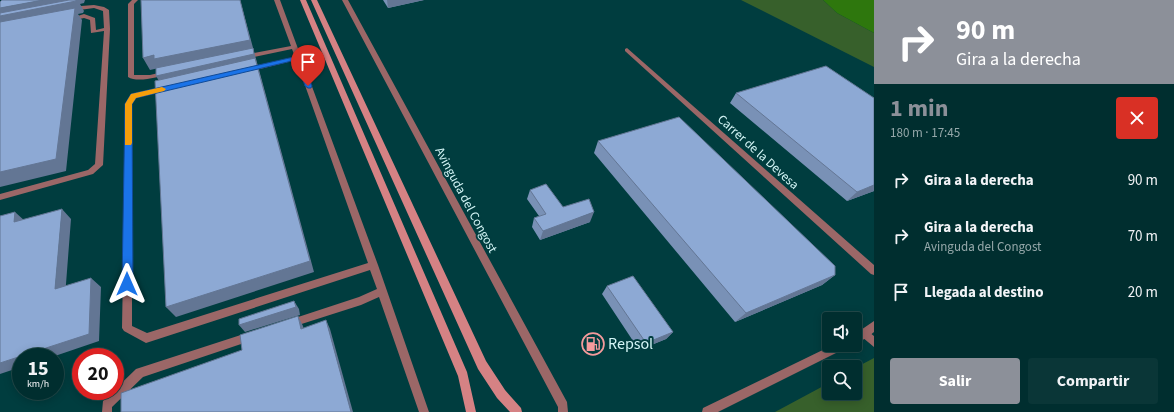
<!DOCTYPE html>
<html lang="es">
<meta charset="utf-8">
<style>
body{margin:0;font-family:"Source Sans 3",sans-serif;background:#0a3637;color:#f1f3f6;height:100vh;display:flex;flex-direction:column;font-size:15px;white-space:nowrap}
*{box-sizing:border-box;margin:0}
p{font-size:13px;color:#95a8aa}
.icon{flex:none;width:22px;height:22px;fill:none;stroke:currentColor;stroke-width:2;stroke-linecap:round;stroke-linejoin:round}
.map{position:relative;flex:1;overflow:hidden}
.drawer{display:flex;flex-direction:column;background:#002e2f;width:300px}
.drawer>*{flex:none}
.top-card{background:#8c9099;color:#fff;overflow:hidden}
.controls{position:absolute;left:822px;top:312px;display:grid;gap:8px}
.controls a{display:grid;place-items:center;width:40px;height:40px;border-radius:4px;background:#002e2f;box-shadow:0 2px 10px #0003,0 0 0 1px #224a4b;font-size:20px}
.speed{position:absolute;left:12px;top:348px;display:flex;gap:8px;font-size:20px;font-weight:700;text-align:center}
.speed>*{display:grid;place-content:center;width:52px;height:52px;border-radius:50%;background:#002e2f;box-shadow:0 2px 10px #0003,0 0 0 1px #224a4b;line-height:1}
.speed small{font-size:10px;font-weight:400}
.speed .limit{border:6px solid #d22;background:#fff;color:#111}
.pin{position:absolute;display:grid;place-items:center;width:34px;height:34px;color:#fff;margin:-41px -17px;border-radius:50% 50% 50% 0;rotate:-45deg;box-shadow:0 0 4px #0007}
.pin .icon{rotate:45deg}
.me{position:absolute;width:44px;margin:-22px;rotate:0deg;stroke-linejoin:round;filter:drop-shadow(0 0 3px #0008)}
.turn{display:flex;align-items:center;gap:14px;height:84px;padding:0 16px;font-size:18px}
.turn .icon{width:52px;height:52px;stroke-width:2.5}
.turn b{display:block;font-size:28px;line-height:34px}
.round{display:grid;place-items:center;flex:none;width:42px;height:42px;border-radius:4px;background:#0a3637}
.headline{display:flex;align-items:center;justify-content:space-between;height:68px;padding:0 16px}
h1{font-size:24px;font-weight:700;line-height:30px;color:#8c9099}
.cta{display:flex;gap:8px;margin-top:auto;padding:8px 16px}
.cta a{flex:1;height:46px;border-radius:4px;background:#8c9099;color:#fff;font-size:16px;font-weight:700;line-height:46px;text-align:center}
.cta a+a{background:#0a3637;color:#f1f3f6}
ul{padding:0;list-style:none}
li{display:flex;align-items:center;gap:12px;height:56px;padding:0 16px}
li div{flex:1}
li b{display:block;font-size:15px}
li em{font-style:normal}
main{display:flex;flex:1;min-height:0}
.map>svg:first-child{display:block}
.green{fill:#37602b}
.forest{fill:#2e770d}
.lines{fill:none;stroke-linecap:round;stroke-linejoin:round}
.lane{fill:#9b6767;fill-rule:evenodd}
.street{fill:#9b6767;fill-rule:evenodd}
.secondary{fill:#d58284;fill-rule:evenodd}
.wall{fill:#7991b6}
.shaded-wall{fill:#637694}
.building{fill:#8da9d4;stroke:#637694}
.route{fill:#1a73e8;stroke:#114b97}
.slow{fill:#f59e0b}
.labels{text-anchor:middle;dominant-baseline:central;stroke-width:4;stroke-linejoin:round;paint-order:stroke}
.street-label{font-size:13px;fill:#d3f5f6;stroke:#003d3f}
.near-poi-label{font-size:16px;fill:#d3f5f6;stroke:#003d3f;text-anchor:start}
</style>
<main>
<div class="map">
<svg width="874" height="412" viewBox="0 0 874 412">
<rect width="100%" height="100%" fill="#003d3f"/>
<path class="green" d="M741,0H823L837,13L874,33V67Z
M874,358V412H775L829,383V393H855V368Z"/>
<path class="forest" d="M823,0H874V33L837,13Z"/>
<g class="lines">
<path class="lane" d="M132,0H138L134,4V75H150L167,71L170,73L169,74C159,77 137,83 128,77V4Z
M274,0H280L378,265L429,412H419L379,297L361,305L289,328L286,327L284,324L286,321L289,320L359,297L377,289L370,270L146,343L124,331L122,328L126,104L131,95L133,94L165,87L168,89L165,91L136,98L132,104V326L147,333L368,263L296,60L248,72L245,70L246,69L295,57L292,49L244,59L241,57L244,55L291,46Z
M342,0H348L567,402L568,412H558V407Z
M94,5L104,7L109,10L110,29L103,165L93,174L0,200V194L88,170L95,164L104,31L91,33L90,20L84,18L71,21L68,19L84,14L95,18L96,30L104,28L103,11L94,8L72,11L69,9L81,6Z
M865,329L874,336V347L862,337L860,334L862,331Z
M250,332L253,334L255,337L253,340L143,377L112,407V412H102L103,401L136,369Z"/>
<path class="street" d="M627,48L874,265V275L871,274L625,51V49Z
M874,321V332L868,337L855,344V334Z
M833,345H848L846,348L718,412H702L703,408Z"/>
<path class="secondary" d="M300,0H306L467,372L476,412H466L458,376Z
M311,0H317L486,361L505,390L521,408L522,412H510L497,398L478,369Z"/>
</g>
<path class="wall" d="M383,0H424L388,8Z
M736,93L874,191L847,201L730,103Z
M598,141L835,275L822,285L735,322L594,153Z
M530,190L563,207L590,222L540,240L532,227L534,218L539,216L527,199Z
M607,286L673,332L666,339L639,350L602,294Z"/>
<path class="shaded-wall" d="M43,0H85L84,3L80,4L84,11L83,13L78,14L82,20L66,171L0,187V8Z
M240,0L314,272L176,317L166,307L162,86L156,76L159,68L150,70L143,58L154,55Z
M387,0H424L388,8Z
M874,185V191L847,201L857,192Z
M62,209L71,219L65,297L55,289Z
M15,212L26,222H14Z
M594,212L590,222L540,240L543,231Z
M835,275L822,285L735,322L746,313Z
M91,278L101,287L99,341L52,357H21V367L0,374V363Z
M294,301L299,309L300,315L245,332L239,325Z
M298,316L303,326L306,338L301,329Z
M326,320L330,329L353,412H351Z
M673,332L666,339L639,350L646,343Z"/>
<path class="building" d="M2,0H43L0,8V2Z
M69,0H76V1L0,16V13Z
M141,0H240L250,40L154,59V55L143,58Z
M75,8L56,159L0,172V22Z
M253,48L254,54L156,76V68Z
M255,58L310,261L166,307L155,81Z
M826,66L874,98V185L857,192L736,93Z
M679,117L835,266V275L746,313L598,141Z
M546,184L563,207L589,199L594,212L543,231L534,218L546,214L530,190Z
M62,209L55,289L91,278L89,334L0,363V216L15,212L14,222Z
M633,276L673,332L646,343L607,286Z
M294,301L296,307L239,325V319Z
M298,316L301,329L326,320L351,412H121V393L242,350L240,335Z"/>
<path class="route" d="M298,56L302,58L312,86L311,88H308L305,86L296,60L136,98L132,104L133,284L131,287L127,288L124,287L122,284L125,104L131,94Z"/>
<path class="slow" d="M162,87L166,89L164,91L136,98L132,104V143L131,145H125V104L131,94Z"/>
<defs>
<g id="fuel-ring" transform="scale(1.15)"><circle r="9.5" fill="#003d3f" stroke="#f59b9c" stroke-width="1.5"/><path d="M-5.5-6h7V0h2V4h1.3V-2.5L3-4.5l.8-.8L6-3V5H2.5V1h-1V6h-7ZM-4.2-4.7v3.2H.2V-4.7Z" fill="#f59b9c"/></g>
</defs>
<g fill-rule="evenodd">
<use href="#fuel-ring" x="593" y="344"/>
</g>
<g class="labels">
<g class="street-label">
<text transform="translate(758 152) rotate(42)">Carrer de la Devesa</text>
<text transform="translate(466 200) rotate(62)">Avinguda del Congost</text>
</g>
<g class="near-poi-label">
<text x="608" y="344">Repsol</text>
</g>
</g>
</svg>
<div class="controls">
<a><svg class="icon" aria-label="sound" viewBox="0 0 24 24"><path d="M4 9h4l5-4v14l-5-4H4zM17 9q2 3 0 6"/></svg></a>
<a><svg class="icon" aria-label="search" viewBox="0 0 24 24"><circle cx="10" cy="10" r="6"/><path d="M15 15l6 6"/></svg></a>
</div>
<div class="speed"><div>15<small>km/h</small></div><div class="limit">20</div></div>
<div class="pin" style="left:308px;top:86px;background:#d93025"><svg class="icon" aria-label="arrive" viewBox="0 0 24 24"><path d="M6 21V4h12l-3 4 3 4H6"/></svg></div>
<svg class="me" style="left:127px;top:284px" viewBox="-20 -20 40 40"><path d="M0-17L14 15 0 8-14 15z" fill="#1a73e8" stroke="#fff" stroke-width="4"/></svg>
</div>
<section class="drawer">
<div class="top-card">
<div class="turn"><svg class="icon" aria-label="right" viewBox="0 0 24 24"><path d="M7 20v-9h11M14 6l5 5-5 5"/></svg><div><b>90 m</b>Gira a la derecha</div></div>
</div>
<div class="headline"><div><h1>1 min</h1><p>180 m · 17:45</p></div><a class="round" style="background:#d93025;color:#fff"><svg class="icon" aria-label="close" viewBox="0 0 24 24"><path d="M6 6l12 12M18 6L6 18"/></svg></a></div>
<ul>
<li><svg class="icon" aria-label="right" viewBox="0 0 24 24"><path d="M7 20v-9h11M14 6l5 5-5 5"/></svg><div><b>Gira a la derecha</b></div><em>90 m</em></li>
<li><svg class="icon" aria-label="right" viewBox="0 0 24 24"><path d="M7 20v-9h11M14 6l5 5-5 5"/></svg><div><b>Gira a la derecha</b><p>Avinguda del Congost</p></div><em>70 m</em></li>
<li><svg class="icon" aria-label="arrive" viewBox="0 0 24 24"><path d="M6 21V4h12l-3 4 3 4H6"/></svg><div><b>Llegada al destino</b></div><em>20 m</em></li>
</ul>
<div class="cta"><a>Salir</a><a>Compartir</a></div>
</section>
</main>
